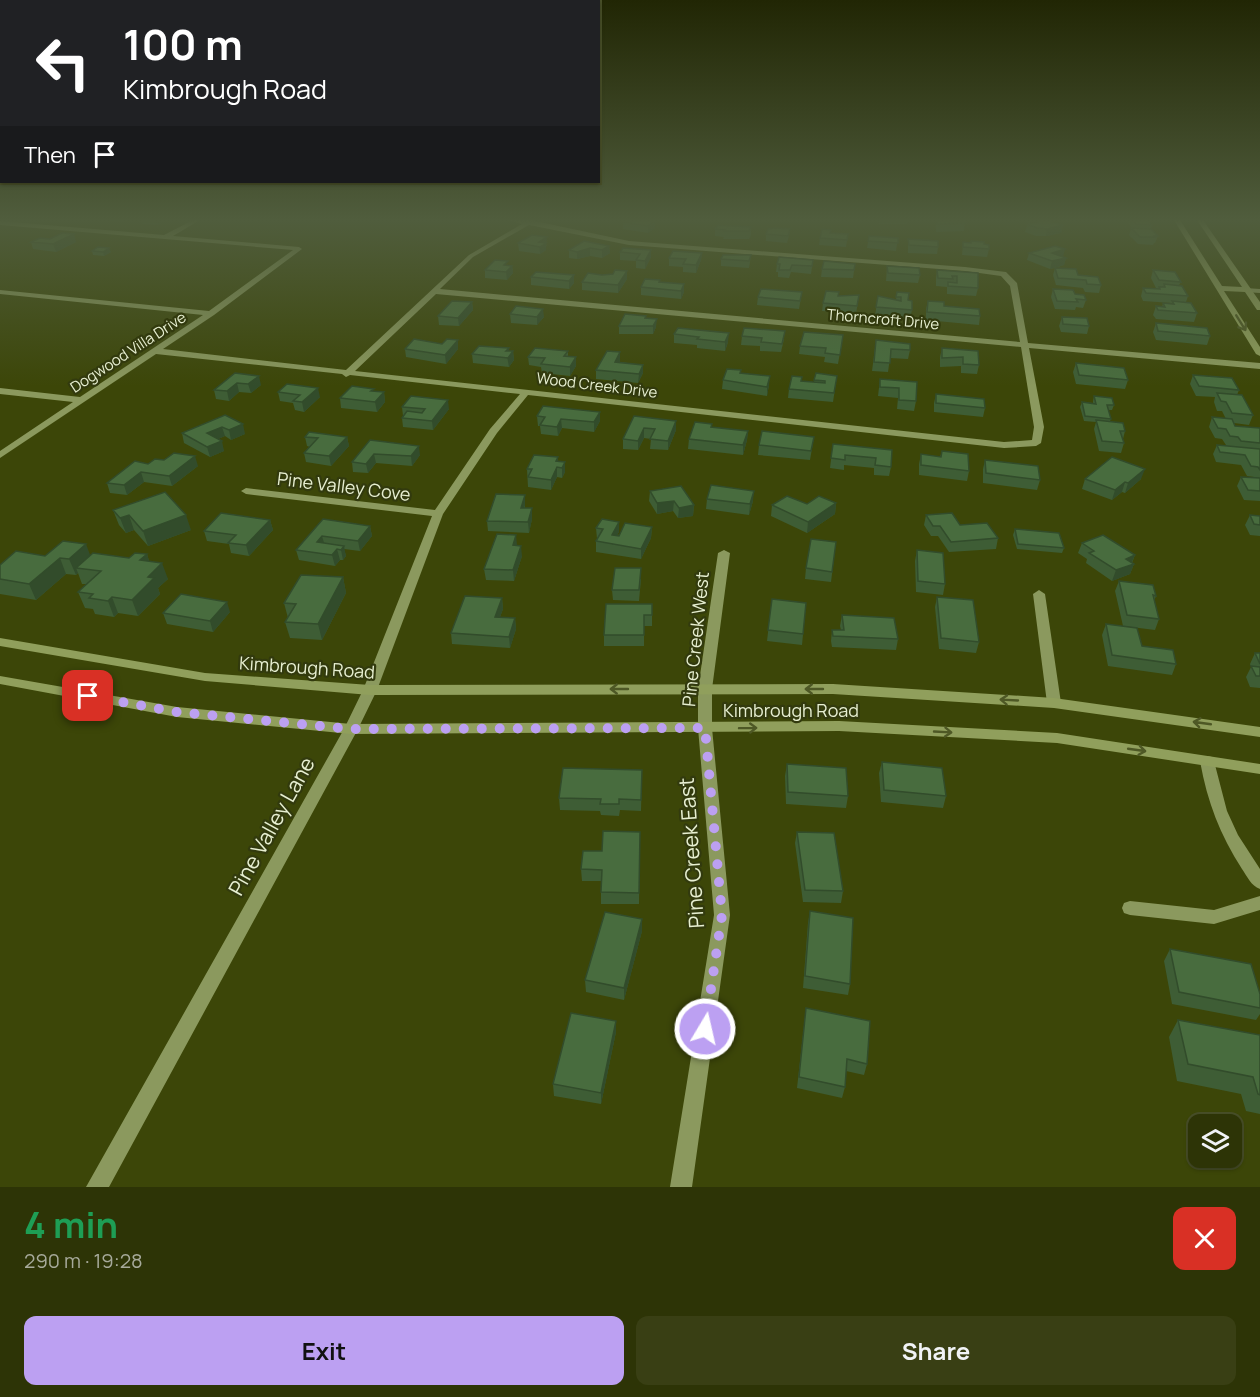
<!DOCTYPE html>
<meta charset="utf-8">
<style>
body{margin:0;font-family:Manrope,sans-serif;background:#393f14;color:#f1f3f6;height:100vh;display:flex;flex-direction:column;font-size:22px;white-space:nowrap}
*{box-sizing:border-box;margin:0}
p{font-size:20px;color:#a7aa9b}
.icon{flex:none;width:33px;height:33px;fill:none;stroke:currentColor;stroke-width:2;stroke-linecap:round;stroke-linejoin:round}
.map{position:relative;height:1187px;overflow:hidden}
.sheet{display:flex;flex-direction:column;background:#2d3406;flex:1}
.sheet>*{flex:none}
.top-card{position:absolute;left:0px;top:0px;width:600px;height:183px;box-shadow:0 2px 4px #0004,0 0 0 2px #484f28;background:#202124;color:#fff;overflow:hidden}
.tools{position:absolute;left:1188px;top:1114px;display:grid;gap:12px}
.tools a{display:grid;place-items:center;width:54px;height:54px;border-radius:12px;background:#2d3406;box-shadow:0 2px 4px #0004,0 0 0 2px #484f28;font-size:30px}
.pin{position:absolute;display:grid;place-items:center;width:51px;height:51px;color:#fff;margin:-26px;border-radius:12px;box-shadow:0 3px 9px #0006}
.me{position:absolute;width:66px;margin:-33px;rotate:9deg;stroke-linejoin:round;filter:drop-shadow(0 0 4px #0008)}
.turn{display:flex;align-items:center;gap:21px;height:126px;padding:0 24px;font-size:27px}
.turn .icon{width:78px;height:78px;stroke-width:2.5}
.turn b{display:block;font-size:42px;line-height:51px}
.then{display:flex;align-items:center;height:57px;padding:0 24px;background:#0003;gap:12px;font-size:22px}
.round{display:grid;place-items:center;flex:none;width:63px;height:63px;border-radius:12px;background:#393f14}
.summary{display:flex;align-items:center;justify-content:space-between;height:102px;padding:0 24px}
h1{font-size:36px;font-weight:700;line-height:45px;color:#1e9e55}
.button{display:flex;gap:12px;margin-top:auto;padding:12px 24px}
.button a{flex:1;height:69px;border-radius:12px;background:#bca0f2;color:#111;font-size:24px;font-weight:700;line-height:69px;text-align:center}
.button a+a{background:#393f14;color:#f1f3f6}
.map>svg:first-child{display:block}
.lines{fill:none;stroke-linecap:round;stroke-linejoin:round}
.street{fill:#8b995e;fill-rule:evenodd}
.secondary{fill:#909f5c;fill-rule:evenodd}
.wall{fill:#3e5d35}
.shaded-wall{fill:#324c2b}
.building{fill:#486c3e;stroke:#324c2b;stroke-width:1.5}
.oneway{stroke:#4e5825}
.route{stroke:#bca0f2;stroke-width:10;stroke-dasharray:0 18}
.labels{text-anchor:middle;dominant-baseline:central;stroke-width:4.5;stroke-linejoin:round;paint-order:stroke}
.far-street-label{font-size:15px;fill:#e7efd1;stroke:#323a0e}
.street-label{font-size:18px;fill:#e7efd1;stroke:#323a0e}
.near-street-label{font-size:21px;fill:#e7efd1;stroke:#323a0e}
</style>
<div class="map">
<svg width="1260" height="1187" viewBox="0 0 1260 1187">
<rect width="100%" height="100%" fill="#3c4608"/>
<g class="lines">
<path class="street" d="M193,220H200L173,236L299,247L302,249L214,315L163,349L346,370L469,255L522,224L509,220H530L629,241L965,267L1006,272L1017,283L1028,343L1260,363V369L1029,348L1044,427L1041,443L1036,446L1004,448L528,395L497,433L443,514L377,690L358,729L109,1187H86L344,729L363,690L432,516L246,494L241,491L246,488L435,510L490,429L520,394L350,375L346,377L342,374L156,354L0,458V451L73,402L0,394V388L80,397L203,315L0,294V290L209,311L293,250L0,225V221L164,235ZM529,225L629,245L965,271L1001,276L1010,286L1020,342L440,289L473,257ZM436,294L1021,347L1034,427L1032,440L1004,442L355,371Z
M1245,288L1260,289V293L1245,292Z
M724,550L730,553L712,689V728L730,915L692,1187H670L714,915L698,728V689L718,553Z
M1039,590L1045,594L1061,703L1059,706H1049L1047,703L1033,594Z
M1207,756L1212,757L1214,761L1227,811L1238,835L1260,869V889C1251,886 1247,876 1242,869C1220,835 1207,801 1200,761L1202,757Z
M1260,896V910L1214,924L1130,915L1124,913L1122,908L1124,903L1130,901L1214,910Z"/>
<path class="secondary" d="M1174,220H1180L1222,286L1242,287L1197,220H1203L1260,302V310H1257L1245,292L1224,291L1260,347V356L1256,354Z
M0,638L205,673L370,685L833,684L1054,698L1260,727V737L1054,708L833,694L370,695L205,681L0,646Z
M0,676L177,707L351,724L839,721L1057,733L1260,764V774L1057,743L839,731L351,734L177,717L0,684Z"/>
</g>
<path class="wall" d="M103,220H126L121,222Z
M141,220H168L157,225L142,224Z
M655,220V228L648,233L623,229V222Z
M879,220H908L907,224H879Z
M936,220H965L964,231L936,232Z
M1029,220H1046L1063,225L1061,233L1046,236H1036L1025,232Z
M1129,220H1148L1152,225L1151,229L1158,236L1155,243H1154L1153,245L1138,244L1129,235L1131,228H1132L1128,222Z
M751,227V235L749,239H723L724,237L715,236V229Z
M790,229L789,236L787,243L766,241V234Z
M831,233L848,234L846,247L819,245L820,238Z
M869,236L898,238L896,251L867,248Z
M50,239L76,242L56,252L33,249L31,242Z
M908,239L938,247L937,254L908,253Z
M963,242L984,244L989,249L987,257L962,255Z
M518,243L547,245L546,246V250L540,254L519,251Z
M609,246L610,253L602,258L590,256L577,259L569,258V250Z
M623,248L651,257L645,269L636,268V261L620,260V252Z
M92,251L111,252L104,256L93,255Z
M702,253L701,260L696,273L683,272V267L669,266V258Z
M1029,253L1066,258L1064,265L1055,268L1101,285L1099,293L1085,292L1083,288L1056,285L1053,275L1055,268L1050,269L1027,260Z
M751,255L750,262L749,268L721,266V259Z
M813,260L811,274L791,272L789,278L778,277V272H776L777,264Z
M855,264L853,278L821,277L822,269Z
M508,265L512,266L513,273L507,280L485,278V270Z
M887,266L920,275L918,283L886,281Z
M937,270L978,273V288L976,296L947,294V287L936,286V278Z
M1153,270L1181,282L1179,285L1188,296L1186,302L1197,313L1194,322L1156,319L1153,315L1156,306L1162,307L1163,303L1171,304L1172,303L1143,301L1141,296L1143,288L1158,289L1156,288L1151,278Z
M574,275V283L569,289L531,285V277Z
M627,279L618,293L582,290V282Z
M660,280V282L684,292L681,299L641,295V287Z
M1053,289L1075,294L1086,300L1083,308L1076,307L1075,310L1055,309L1051,297Z
M802,292L799,309L757,305L758,297Z
M897,292L908,300L912,310L910,319L875,316L878,296L896,300Z
M859,295L856,314L822,311L823,303L838,296Z
M928,301L980,316L979,325L926,320V309Z
M472,302L473,310L459,326L439,325L438,316Z
M510,314L544,317L537,325L511,323Z
M646,316V318L656,327L653,334H619V326Z
M1062,317L1089,326L1087,334L1061,332L1059,326Z
M1156,323L1210,336L1207,345L1156,340L1153,332Z
M678,328L728,342L725,351L697,348V345L674,343V334Z
M843,335L838,364L824,362L825,357L799,354L800,346Z
M742,336L784,339L781,352L760,351V346L741,345Z
M458,340V349L446,364L406,357L405,349L442,344Z
M876,340L910,350L908,359L890,358L888,372L872,371Z
M942,348L979,365L977,374L961,373V366L940,367V357Z
M509,351H513L514,360L509,367L473,363L472,354Z
M568,351V356L576,366L570,376L542,373L541,367L529,365L528,357Z
M620,361V362L643,365V373L638,383L596,379V370Z
M1076,363L1128,380L1125,389L1076,384L1073,372Z
M741,370V373L769,385L767,396L722,389L723,380Z
M235,373L261,385L251,393L239,392L229,401L216,399L214,390Z
M816,373L837,376L833,402L788,398L789,389L802,381L814,382Z
M1193,375L1239,390L1237,395L1253,415L1249,425L1234,423L1235,426L1260,428V501L1244,500L1237,486L1241,477L1255,478L1254,477L1247,476L1241,465L1216,462L1213,454L1217,445H1226L1222,439L1215,438L1209,427L1212,417L1226,419L1222,411H1217L1214,402L1215,397L1196,396L1190,384Z
M880,379L917,382L916,401L914,411L897,409L898,398L878,396Z
M374,391L384,392L385,402L377,412L341,408L340,398Z
M278,392L320,397L304,412L295,410L293,403L280,401Z
M936,394L985,408L983,417L934,412V403Z
M1094,396L1114,405L1112,410H1108L1111,419L1110,421L1125,431L1123,439L1124,443L1121,453L1099,451L1094,429L1096,422L1084,421L1080,407L1082,402L1093,403V401Z
M402,407L449,409L433,430L403,427L402,418L403,416Z
M600,412V421L594,432L562,428L558,436L541,434L540,426H538L537,416Z
M225,415L245,434L231,440L225,436L218,439L224,451L210,457L184,443L182,433Z
M634,416L676,430L668,450L650,449L651,439L644,438L638,450L623,449V439Z
M712,427L748,431L747,440L743,455L688,449L689,439Z
M305,437H347L349,446L331,466L306,462L304,453L310,447L307,446Z
M814,437L810,460L758,455L759,445Z
M370,440L420,455L412,466L376,463L368,473L353,472L352,462Z
M833,444L892,450L891,467L889,476L874,475V468L844,465V470L830,468Z
M942,451L969,471L967,481L919,475V464L921,454L940,457Z
M558,457V461L565,462V472L562,478L557,477L551,490L528,487L527,469Z
M985,460L1040,480L1037,490L983,483V469Z
M148,464L198,466L172,486L144,482L127,495L110,493L107,483Z
M1085,479H1141L1125,493L1122,492L1112,500L1082,489Z
M650,491L694,505L693,516L678,518L673,511L657,514L649,501Z
M707,499L753,501L749,515L706,509Z
M836,503L835,514L807,533L771,516L772,505Z
M525,505V508H532V519L529,533L488,531L487,521Z
M113,510L191,530L148,546L134,530L126,533L119,525Z
M926,515L960,525L998,538L996,549L949,552L938,536H931L924,525Z
M1250,515L1260,516V536L1250,535L1245,525Z
M323,519L370,526L372,536L360,551L344,549L346,556L343,560H340L335,566L299,560L296,550Z
M270,520L273,530L249,556L231,553L229,544L207,541L204,531Z
M619,522V532L617,535L652,527L651,538L641,559L596,552V541L597,539L596,528Z
M1015,529L1064,548L1062,553L1017,549L1013,535Z
M836,542L831,582L805,579L806,568Z
M1082,543L1135,555L1132,563L1134,564L1130,574L1112,581L1086,563L1087,559L1078,553Z
M917,550L945,584L943,595L916,592L915,561Z
M147,554L149,561L168,579L158,588L160,594L138,616L118,613L114,617L95,614L93,609L85,608L78,592L87,584H82L78,573L76,575L66,574L36,600L0,594V565L45,556L90,555L129,558Z
M522,556L514,581L486,580L484,569Z
M343,577L346,593L322,640L290,638L285,622L288,618L284,603Z
M641,579L639,601L613,600L612,590Z
M1119,581L1156,596L1154,601L1159,619L1155,630L1123,626L1115,591Z
M937,597L979,642L976,653L939,649L935,607Z
M502,598L503,609L500,617L515,618L516,629L510,648L452,644L451,633Z
M772,599L806,603L802,645L767,641Z
M652,604V626H644V646H604V635Z
M230,612L213,632L167,624L163,613Z
M842,615L898,639L896,650L832,647L831,641L832,630H841L840,626Z
M1106,624L1142,646L1176,664L1172,675L1108,666L1102,635Z
M1255,653H1260V688L1250,687L1246,677L1251,667L1250,664Z
M882,762L946,796L943,808L881,802L879,773Z
M787,764L848,796L846,808L786,804L785,776Z
M642,770L641,811L620,810L619,816L601,815L600,811L560,810L559,798Z
M640,832L639,904H601V881H582L581,869L602,851Z
M797,832L843,891L841,903L803,902L795,843Z
M810,911L850,984L848,995L803,988L808,923Z
M642,919V931L624,1000L586,992L585,980Z
M1170,949L1260,994V1014L1256,1020L1172,1004L1164,961Z
M806,1008L867,1064L864,1075L846,1071L845,1087L842,1098L797,1088Z
M1178,1020L1260,1035V1114L1246,1111L1241,1094L1177,1081L1169,1037Z
M616,1021V1032L601,1104L554,1096L553,1084Z"/>
<path class="shaded-wall" d="M155,220H168L157,225Z
M655,220V228L648,233V226Z
M1063,225L1061,233L1046,236L1047,229Z
M74,234L76,242L56,252L53,244Z
M547,237L546,250L540,254L539,242Z
M609,246L610,253L602,258V250Z
M109,248L111,252L104,256L103,252Z
M590,248V256L577,259V252Z
M1065,249L1063,257L1052,253Z
M651,250V257L645,269V261Z
M702,253L701,260L696,273V265Z
M1066,258L1064,265L1050,269L1052,261Z
M512,266L513,273L507,280L506,272Z
M627,271V279L618,293V285Z
M574,275V283L569,289V281Z
M684,284V292L681,299V291Z
M472,302L473,310L459,326L458,318Z
M543,309L544,317L537,325V317Z
M657,319L656,327L653,334V326Z
M729,333L728,342L725,351V342Z
M458,340V349L446,364L445,355Z
M509,348V357L513,351L514,360L509,367L506,351Z
M620,352V361L615,371V362Z
M576,357V366L570,376V367Z
M643,365V373L638,383L639,374Z
M259,376L261,385L251,393L248,384Z
M770,376L769,385L767,396V387Z
M237,383L239,392L229,401L227,391Z
M318,388L320,397L304,412L302,402Z
M384,392L385,402L377,412L375,402Z
M448,400L449,409L433,430L432,421Z
M600,412V421L594,432V422Z
M561,419L562,428L558,436L557,427Z
M676,421V430L668,450V441Z
M243,424L245,434L231,440L229,430Z
M222,427L225,436L209,443L207,433Z
M644,428V438L638,450V441Z
M748,431L747,440L743,455V445Z
M347,437L349,446L331,466L329,456Z
M222,441L224,451L210,457L207,447Z
M419,446L420,455L412,466L411,456Z
M374,454L376,463L368,473L366,464Z
M195,456L198,466L172,486L169,476Z
M558,457V467H557V477L551,490V480L556,461Z
M565,462V472L562,478V468Z
M1145,469L1141,479L1125,493L1128,483Z
M141,472L144,482L127,495L124,485Z
M1125,482L1122,492L1112,500L1115,490Z
M754,491L753,501L749,515L750,504Z
M525,495V505L522,518L521,508Z
M674,501L673,511L657,514V503Z
M836,503L835,514L807,533L808,522Z
M694,505L693,516L678,518L679,508Z
M532,508V519L529,533L528,522Z
M129,515L134,530L126,533L120,518Z
M186,515L191,530L148,546L143,531Z
M270,520L273,530L249,556L246,545Z
M619,522V532L612,545V535Z
M370,526L372,536L360,551L358,541Z
M652,527L651,538L641,559V549Z
M516,535L517,545H513Z
M322,536L325,546L317,542Z
M86,544L92,560L76,568L78,573L76,575L69,559Z
M344,546L346,556L343,560L341,550Z
M521,546L522,556L514,581L513,570Z
M337,549L340,560L335,566L332,555Z
M147,554L152,570L140,560Z
M1135,555L1131,564H1134L1130,574L1112,581L1116,570L1126,559Z
M60,558L66,574L36,600L29,584Z
M162,563L168,579L158,588L160,594L138,616L132,600L148,577Z
M343,577L346,593L322,640L318,624Z
M112,597L118,613L114,617L108,601Z
M502,598L503,609L496,628L495,617Z
M227,602L230,612L213,632L210,621Z
M515,618L516,629L510,648L509,637Z
M642,919V931L624,1000V988Z
M616,1021V1032L601,1104V1093Z"/>
<path class="building" d="M626,220H655L648,226L623,222Z
M937,220H965L966,223L937,224Z
M1032,220H1046L1063,225L1047,229L1037,228L1027,224L1038,222Z
M1133,220H1148L1152,225L1136,224Z
M718,225L751,227L749,231H724L725,230L715,229Z
M775,228L790,229L788,236L766,234L768,229Z
M1131,228L1151,229L1158,236H1154L1155,237H1140Z
M822,229L831,230L830,233L848,234L847,240L820,238Z
M62,233L74,234L53,244L31,242L40,238L50,239Z
M532,235L547,237L539,242L546,243L540,247L518,243Z
M869,236L898,238V243L868,241Z
M908,239L938,241V247L909,245Z
M584,241L609,246L602,250L590,248L577,252L569,250Z
M971,241L984,242V244L989,245V249L963,247V242L971,243Z
M1055,246L1065,249L1052,253L1066,258L1052,261L1029,253Z
M98,247L109,248L103,252L92,251Z
M623,248L651,250L645,261L636,260L640,254L620,252Z
M673,251L702,253L696,265L683,264L686,259L669,258Z
M723,255H751L749,261L721,259Z
M779,257L813,260L812,266L792,265L790,270H779L780,264H777Z
M495,260L508,261L504,265L512,266L506,272L485,270Z
M824,261L855,264L854,270L822,269Z
M887,266L919,268L920,275L888,273Z
M1055,268L1076,269L1078,275L1098,277L1101,285L1087,284L1086,280L1058,278Z
M615,270L627,271L618,285L582,282L588,273L602,275L613,274Z
M937,270L978,273V288L948,286V282L957,283V276H952L953,279L938,278Z
M1153,270L1175,272L1181,282L1159,280Z
M536,272L574,275L569,281L531,277Z
M645,279L660,280L659,282L684,284L681,291L641,287Z
M1164,284L1182,286L1188,296L1146,293L1143,288L1160,289L1159,287H1165Z
M761,289L802,292L800,301L758,297Z
M1053,289L1073,290L1075,294L1084,295L1086,300L1076,299L1078,302L1057,301Z
M826,291L839,292L838,296L859,295L857,306L823,303Z
M897,292L909,293L908,300L912,301V310L876,307L878,296L901,301V297H896Z
M452,301L472,302L458,318L438,316Z
M928,301L944,302V306L979,309L980,316L927,312Z
M1172,301L1191,303L1197,313L1158,310L1156,306L1165,307L1163,303L1174,304Z
M516,306L543,309L537,317L510,314Z
M625,314L646,316L645,318L657,319L653,326H619Z
M1062,317L1087,318L1089,326L1063,324Z
M1156,323L1207,328L1210,336L1158,331Z
M678,328L729,333L725,342L697,339L699,337L674,334Z
M744,328L785,331L782,344L761,342L762,338L742,336Z
M804,332L843,335L840,355L825,353L826,348L800,346Z
M414,339L442,344L447,339L458,340L445,355L405,349Z
M876,340L910,344V350L891,349L890,363L874,362Z
M479,346L509,348L506,351H513L508,358L472,354Z
M535,348L568,351L564,356L576,357L570,367L541,364L545,358L528,357Z
M942,348L978,351L979,365L963,364V357L942,358Z
M607,351L620,352L615,362L643,365L639,374L596,370Z
M1076,363L1124,368L1128,380L1079,375Z
M727,369L741,370L740,373L770,376L767,387L723,380Z
M235,373L259,376L248,384L237,383L227,391L214,390Z
M816,373L837,376L834,393L789,389L792,376L802,377L801,381L825,383V381L814,380Z
M1193,375L1232,378L1239,390L1199,386Z
M880,379L917,382L916,401L899,400V388L880,387Z
M287,384L318,388L302,402L293,401L300,395L278,392Z
M352,386L374,389L371,391L384,392L375,402L340,398Z
M1217,393L1242,395L1253,415L1232,413L1226,402L1221,401Z
M936,394L984,399L985,408L936,403Z
M411,396L448,400L432,421L402,418L407,411L422,413L425,409L402,407Z
M1094,396L1112,398L1114,405H1107L1111,419L1085,416L1082,402L1096,404Z
M543,406L600,412L594,422L561,419L557,427L540,425L545,417L537,416Z
M225,415L243,424L229,430L222,427L207,433L222,441L207,447L182,433Z
M634,416L676,421L668,441L650,439L655,429L644,428L638,441L623,439Z
M1212,417L1232,419L1235,426L1260,428V443L1241,441L1238,437L1230,436L1226,429L1218,428Z
M1096,420L1123,423L1125,431H1120L1124,443L1102,441Z
M695,422L712,424L711,427L748,431L743,445L689,439Z
M762,431L814,437L811,451L759,445Z
M309,432L347,437L329,456L304,453L318,438L305,437Z
M370,440L419,446L411,456L374,454L366,464L352,462Z
M833,444L892,450L891,467L875,465L876,458L845,455V460L831,458Z
M1217,445L1260,449V470L1258,467L1251,466L1245,455L1220,452Z
M942,451L968,454L969,471L921,465V454L941,457Z
M174,453L195,456L169,476L141,472L124,485L107,483L135,461L148,464L155,459L164,460Z
M534,455L558,457L556,461L565,462L562,468L557,467L551,480L528,477L532,469H527Z
M1112,457L1145,469L1128,483L1125,482L1115,490L1085,479Z
M985,460L1038,466L1040,480L986,473Z
M1241,477L1260,478V491L1248,490Z
M711,485L754,491L750,504L707,499Z
M681,486L694,505L679,508L674,501L657,503L650,491Z
M165,492L186,515L143,531L129,515L120,518L113,510Z
M496,494L525,495L521,508H532L528,522L487,521Z
M787,496L807,504L819,496L836,503L808,522L772,505Z
M221,513L270,520L246,545L228,543L236,535L204,531Z
M952,513L960,525L987,523L998,538L951,542L940,526H933L926,515Z
M1250,515L1260,516V525L1254,524Z
M323,519L370,526L358,541L322,536L317,542L344,546L341,550L337,549L332,555L296,550Z
M602,519L619,522L612,535L619,536L625,523L652,527L641,549L596,541L603,529L596,528Z
M1015,529L1059,533L1064,548L1018,544Z
M497,534L516,535L513,545L521,546L513,570L484,569Z
M1103,535L1135,555L1126,559L1134,564L1116,570L1089,553L1094,551L1082,543Z
M811,539L836,542L832,572L806,568Z
M63,541L86,544L69,559L60,558L29,584L0,579V565L16,551L45,556Z
M917,550L943,553L945,584L918,581Z
M93,553L129,558L135,553L147,554L140,560L162,563L148,577L154,578L132,600L112,597L108,601L89,598L93,594L78,592L101,571L76,568Z
M615,568H641L639,590H612Z
M301,575L343,577L318,624L285,622L296,604L284,603Z
M1119,581L1153,585L1156,596L1153,595L1159,619L1127,615Z
M181,594L227,602L210,621L163,613Z
M465,596L502,598L495,617L515,618L509,637L451,633Z
M937,597L973,600L979,642L941,638Z
M772,599L806,603L803,634L768,630Z
M606,604H652V615H644V635H604Z
M842,615L894,618L898,639L833,636L832,630H844Z
M1106,624L1137,628L1142,646L1173,650L1176,664L1112,655Z
M1255,653H1260V664Z
M1251,666L1260,667V676H1256Z
M882,762L942,768L946,796L884,790Z
M787,764L846,768L848,796L788,792Z
M563,768L642,770L641,800L619,799V804H600L601,799L559,798Z
M603,831L640,832L639,893L601,892L602,870L581,869L583,851H602Z
M797,832L834,833L843,891L805,890Z
M810,911L853,918L850,984L805,976Z
M605,912L642,919L624,988L585,980Z
M1170,949L1251,964L1260,994V1008L1179,992Z
M806,1008L870,1021L867,1064L847,1059L845,1087L799,1077Z
M571,1013L616,1021L601,1093L553,1084Z
M1178,1020L1260,1035V1095L1258,1094L1253,1077L1188,1064Z"/>
<defs><path id="oneway-shaft" d="M-6 0H5M1.5-3L5.5 0L1.5 3" fill="none" stroke-width="1.6" stroke-linecap="round" stroke-linejoin="round" transform="scale(1.5)"/></defs>
<g class="oneway">
<use href="#oneway-shaft" transform="translate(1241 323) rotate(58)"/>
<use href="#oneway-shaft" transform="translate(619 689) rotate(180)"/>
<use href="#oneway-shaft" transform="translate(814 689) rotate(180)"/>
<use href="#oneway-shaft" transform="translate(1009 700) rotate(-177)"/>
<use href="#oneway-shaft" transform="translate(1202 723) rotate(-172)"/>
<use href="#oneway-shaft" transform="translate(748 728) rotate(-1)"/>
<use href="#oneway-shaft" transform="translate(943 732) rotate(3)"/>
<use href="#oneway-shaft" transform="translate(1137 750) rotate(8)"/>
</g>
<linearGradient id="sky" x2="0" y2="1"><stop stop-color="#212604"/><stop offset="0.57" stop-color="#505d3d"/><stop offset="1" stop-color="#505d3d" stop-opacity="0"/></linearGradient>
<rect width="1260" height="386" fill="url(#sky)"/>
<g class="lines">
<path class="route" d="M88,696L177,712L351,729L705,728L722,915L705,1029"/>
</g>
<g class="labels">
<g class="far-street-label">
<text transform="translate(883 319) rotate(5)">Thorncroft Drive</text>
<text transform="translate(128 352) rotate(-33)">Dogwood Villa Drive</text>
<text transform="translate(597 385) rotate(7)">Wood Creek Drive</text>
</g>
<g class="street-label">
<text transform="translate(344 486) rotate(7)">Pine Valley Cove</text>
<text transform="translate(695 639) rotate(-84)">Pine Creek West</text>
<text transform="translate(307 667) rotate(4)">Kimbrough Road</text>
<text x="791" y="710">Kimbrough Road</text>
</g>
<g class="near-street-label">
<text transform="translate(271 826) rotate(-61)">Pine Valley Lane</text>
<text transform="translate(691 853) rotate(-94)">Pine Creek East</text>
</g>
</g>
</svg>
<div class="tools">
<a><svg class="icon" aria-label="layers" viewBox="0 0 24 24"><path d="M12 4l9 5-9 5-9-5zM3 14l9 5 9-5"/></svg></a>
</div>
<div class="pin" style="left:88px;top:696px;background:#d93025"><svg class="icon" aria-label="arrive" viewBox="0 0 24 24"><path d="M6 21V4h12l-3 4 3 4H6"/></svg></div>
<svg class="me" style="left:705px;top:1029px" viewBox="-20 -20 40 40"><circle r="17" fill="#bca0f2" stroke="#fff" stroke-width="3"/><path d="M0-11L8 9 0 5-8 9z" fill="#fff"/></svg>
<div class="top-card">
<div class="turn"><svg class="icon" aria-label="left" viewBox="0 0 24 24"><path d="M17 20v-9H6M10 6l-5 5 5 5"/></svg><div><b>100 m</b>Kimbrough Road</div></div>
<div class="then">Then<svg class="icon" aria-label="arrive" viewBox="0 0 24 24"><path d="M6 21V4h12l-3 4 3 4H6"/></svg></div>
</div>
</div>
<section class="sheet">
<div class="summary"><div><h1>4 min</h1><p>290 m · 19:28</p></div><a class="round" style="background:#d93025;color:#fff"><svg class="icon" aria-label="close" viewBox="0 0 24 24"><path d="M6 6l12 12M18 6L6 18"/></svg></a></div>
<div class="button"><a>Exit</a><a>Share</a></div>
</section>
